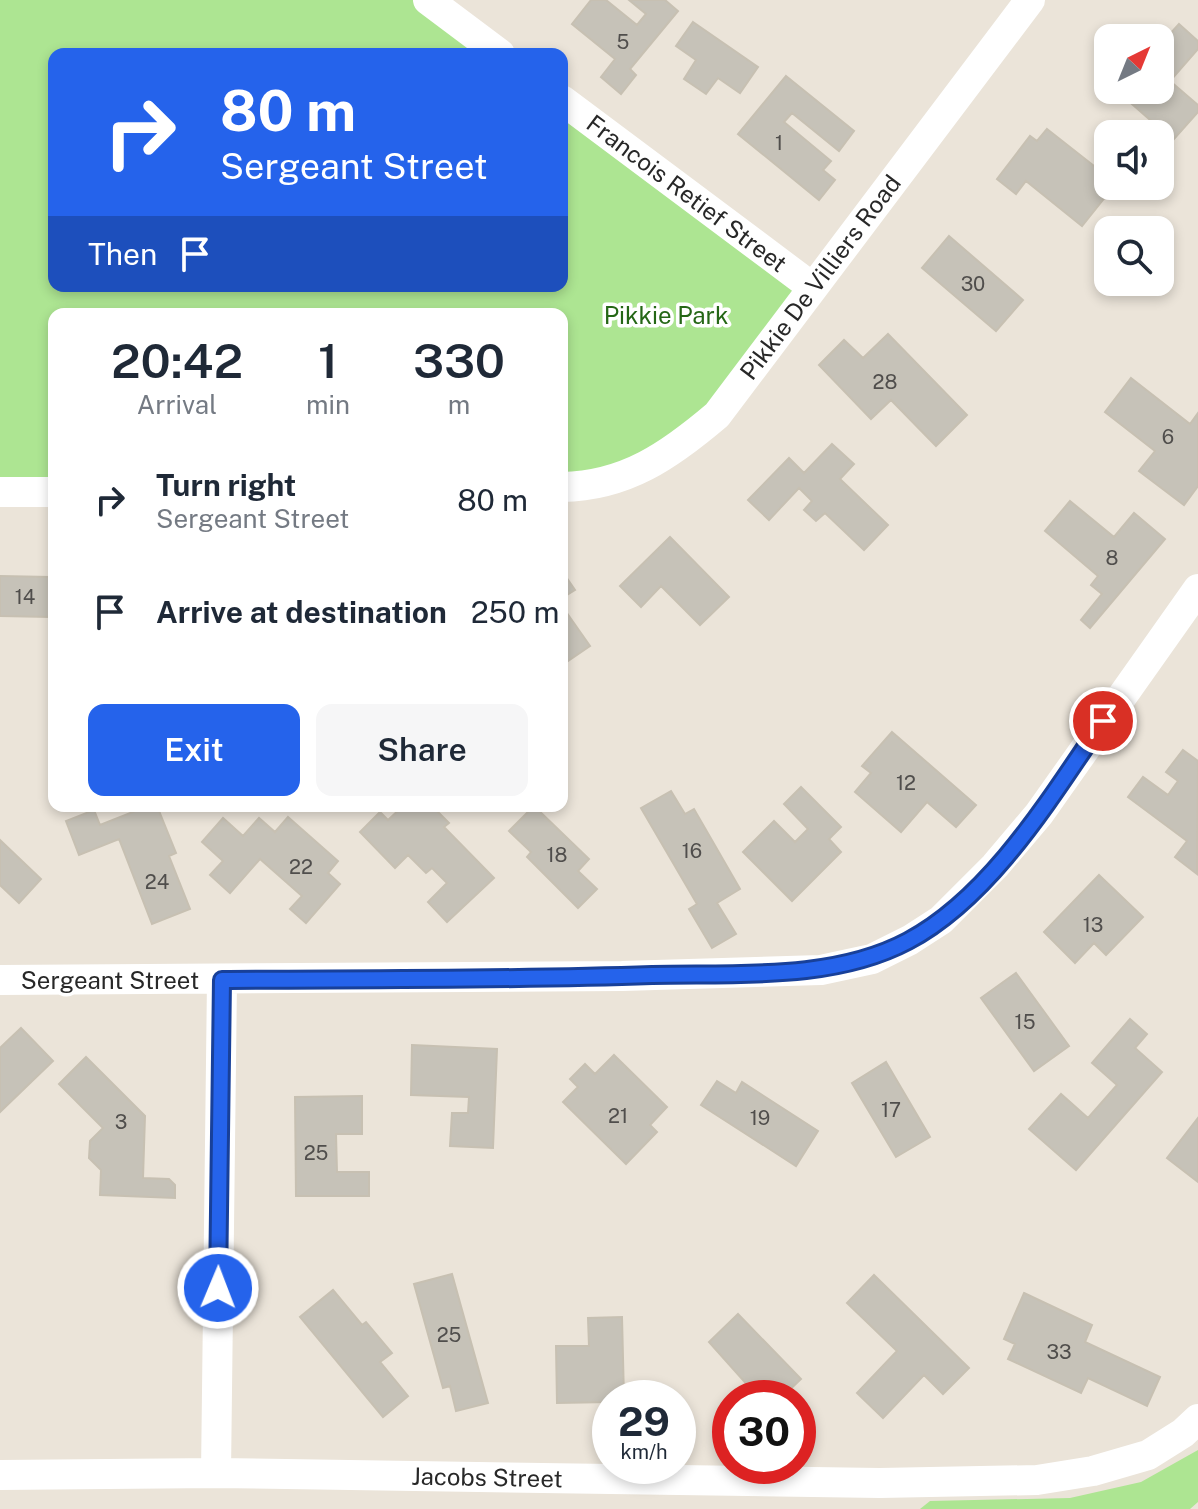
<!DOCTYPE html>
<style>
body{margin:0;font-family:"Public Sans",sans-serif;background:#f6f6f7;color:#1f2937;height:100vh;display:flex;flex-direction:column;font-size:30px;white-space:nowrap}
*{box-sizing:border-box;margin:0}
p{font-size:26px;color:#747a83}
.icon{flex:none;width:44px;height:44px;fill:none;stroke:currentColor;stroke-width:2;stroke-linecap:round;stroke-linejoin:round}
.map{position:relative;flex:1;overflow:hidden}
.drawer{position:absolute;left:48px;top:308px;width:520px;height:504px;display:flex;flex-direction:column;background:#fff;border-radius:16px;box-shadow:0 4px 12px #0003}
.drawer>*{flex:none}
.hud{position:absolute;left:48px;top:48px;width:520px;height:244px;border-radius:16px;box-shadow:0 4px 12px #0003;background:#2563eb;color:#fff;overflow:hidden}
.needle{width:52px;rotate:43deg}
.fabs{position:absolute;left:1094px;top:24px;display:grid;gap:16px}
.fabs a{display:grid;place-items:center;width:80px;height:80px;border-radius:16px;background:#fff;box-shadow:0 4px 12px #0003;font-size:40px}
.speed{position:absolute;left:592px;top:1380px;display:flex;gap:16px;font-size:40px;font-weight:700;text-align:center}
.speed>*{display:grid;place-content:center;width:104px;height:104px;border-radius:50%;background:#fff;box-shadow:0 4px 12px #0003;line-height:1}
.speed small{font-size:20px;font-weight:400}
.speed .limit{border:12px solid #d22;background:#fff;color:#111}
.pin{position:absolute;display:grid;place-items:center;width:68px;height:68px;color:#fff;margin:-34px;border:4px solid #fff;border-radius:50%;box-shadow:0 2px 8px #0007}
.me{position:absolute;width:88px;margin:-44px;rotate:1deg;stroke-linejoin:round;filter:drop-shadow(0 0 6px #0008)}
.turn{display:flex;align-items:center;gap:28px;height:168px;padding:0 40px;font-size:36px}
.turn .icon{width:104px;height:104px;stroke-width:2.5}
.turn b{display:block;font-size:56px;line-height:68px}
.then{display:flex;align-items:center;height:76px;padding:0 40px;background:#0003;gap:16px;font-size:30px}
.eta{display:flex;justify-content:space-evenly;align-items:center;height:136px;text-align:center}
.eta b{font-size:48px;font-weight:600;line-height:56px}
.cta{display:flex;gap:16px;margin-top:auto;padding:16px 40px}
.cta a{flex:1;height:92px;border-radius:16px;background:#2563eb;color:#fff;font-size:32px;font-weight:600;line-height:92px;text-align:center}
.cta a+a{background:#f6f6f7;color:#1f2937}
ul{padding:0;list-style:none}
li{display:flex;align-items:center;gap:24px;height:112px;padding:0 40px}
li div{flex:1}
li b{display:block;font-size:30px}
li em{font-style:normal}
.map>svg:first-child{display:block}
.green{fill:#ade592}
.building{fill:#c6c2b8;stroke:#c7c0b2;stroke-width:2}
.lines{fill:none;stroke-linecap:round;stroke-linejoin:round}
.street{stroke:#fff;stroke-width:30}
.route-casing{stroke:#184099;stroke-width:20}
.route{stroke:#2563eb;stroke-width:14}
.labels{text-anchor:middle;dominant-baseline:central;stroke-width:7;stroke-linejoin:round;paint-order:stroke}
.number-label{font-size:20px;fill:#504e4c}
.street-label{font-size:24px;fill:#282828;stroke:#fff}
.park-label{font-size:24px;fill:#256716;stroke:#fff}
</style>
<div class="map">
<svg width="1198" height="1509" viewBox="0 0 1198 1509">
<rect width="100%" height="100%" fill="#ebe4d9"/>
<path class="green" d="M0,0H419L491,54H54V286H562V107L806,289L675,454L562,481V314H54V486H0Z
M1198,1450V1502L1190,1509H920L930,1501L1070,1498L1141,1482Z"/>
<path class="building" d="M591,0H606L637,25L646,14L629,0H665L678,11L630,69L636,75L621,94L601,77L615,59L572,24Z
M693,22L758,67L740,93L718,78L706,94L684,79L696,60L676,46Z
M1179,24L1198,41V49L1170,81L1198,105V112L1173,140L1116,90H1160V45Z
M786,76L854,131L839,151L792,113L784,122L831,161L823,170L835,180L819,200L738,134Z
M1047,129L1108,177V186H1114L1082,226L1026,181L1016,194L997,179L1030,136L1037,141Z
M949,236L1023,300L996,331L922,268Z
M888,334L967,415L936,446L891,400L871,419L819,365L844,340L863,358Z
M1131,378L1190,424L1198,413V486L1184,505L1139,471L1155,451L1105,412Z
M832,444L854,464L840,479L888,525L864,550L825,513L816,521L804,510L812,501L799,488L769,520L748,500L789,458L804,473Z
M1070,501L1114,537L1134,513L1165,539L1090,628L1081,620L1102,594L1091,585L1098,576L1045,531Z
M670,537L729,597L700,625L661,586L641,607L620,586Z
M562,571L575,590L562,598Z
M0,576L50,577V617L0,616Z
M562,606L590,646L562,665Z
M892,732L976,805L956,827L927,802L901,832L855,792L871,773L862,766Z
M1183,750L1198,761L1197,874L1175,857L1187,841L1128,797L1143,777L1168,795L1178,781L1166,772Z
M801,787L841,827L829,839L841,852L792,901L743,852L774,821L795,842L808,829L784,804Z
M671,791L685,814L694,809L740,889L717,903L736,934L712,948L689,909L697,904L641,808Z
M148,806H157L176,853L169,856L190,909L152,924L119,839L79,855L66,821L94,810L100,825Z
M403,806H432L449,823L444,827L494,878L447,922L428,902L447,883L432,868L426,873L408,855L395,868L360,832L380,812L388,820Z
M534,806L589,859L578,871L597,889L578,908L527,857L531,852L509,831Z
M288,817L338,861L328,873L340,884L306,923L290,909L302,896L260,859L230,893L210,875L223,861L202,842L223,818L243,836L259,818L275,832Z
M0,840L41,879L19,903L0,885Z
M1099,875L1143,917L1106,955L1094,943L1075,963L1044,932Z
M1016,973L1069,1046L1034,1071L981,998Z
M1130,1019L1147,1034L1135,1048L1162,1072L1076,1170L1029,1129L1061,1094L1088,1118L1117,1085L1092,1063Z
M21,1028L53,1061L0,1112V1048Z
M412,1045L497,1049L493,1148L450,1146L452,1113H468L469,1097L411,1095Z
M614,1055L667,1107L650,1125L657,1132L626,1164L563,1102L578,1087L570,1079L585,1064L595,1074Z
M86,1057L145,1116L143,1178L169,1179L175,1185V1198L100,1195L101,1170L89,1158L90,1141L103,1128L59,1084Z
M886,1062L930,1137L896,1157L852,1083Z
M717,1081L736,1093L742,1082L818,1131L796,1166L701,1105Z
M362,1096V1134H336L337,1172H369V1196H296L295,1097Z
M1198,1118V1182L1167,1158Z
M452,1274L488,1403L456,1411L450,1386L443,1388L414,1284Z
M874,1275L969,1368L943,1394L924,1375L883,1418L857,1393L897,1351L847,1303Z
M333,1290L362,1325L366,1322L392,1353L380,1362L408,1396L383,1417L300,1317Z
M1024,1293L1092,1325L1085,1342L1160,1377L1147,1406L1088,1378L1081,1393L1008,1359L1015,1344L1004,1339Z
M738,1314L801,1379L781,1398H759L709,1342Z
M622,1317L624,1398H610V1402L557,1403L556,1346H589L588,1318Z"/>
<g class="lines">
<path class="street" d="M428,0L500,54
M562,100L812,287
M562,487C626,486 670,455 717,415L1030,0
M0,492H54
M0,980L622,976L821,970L872,959L910,940L941,920L995,866L1039,814L1198,589
M216,1473L222,980
M0,1475L216,1473L880,1483L1037,1480L1093,1471L1148,1455L1183,1433L1198,1419"/>
</g>
<g class="lines">
<g class="route-casing">
<path id="route" d="M218,1288L222,980C366,979 509,980 652,975C735,973 833,981 908,941C991,897 1051,797 1103,721"/>
</g>
<use href="#route" class="route"/>
</g>
<g class="labels">
<g class="number-label">
<text x="623" y="42">5</text>
<text x="779" y="143">1</text>
<text x="973" y="284">30</text>
<text x="885" y="382">28</text>
<text x="1168" y="437">6</text>
<text x="1112" y="558">8</text>
<text x="25" y="597">14</text>
<text x="906" y="783">12</text>
<text x="692" y="851">16</text>
<text x="557" y="855">18</text>
<text x="301" y="867">22</text>
<text x="157" y="882">24</text>
<text x="1093" y="925">13</text>
<text x="1025" y="1022">15</text>
<text x="891" y="1110">17</text>
<text x="618" y="1116">21</text>
<text x="760" y="1118">19</text>
<text x="121" y="1122">3</text>
<text x="316" y="1153">25</text>
<text x="449" y="1335">25</text>
<text x="1059" y="1352">33</text>
</g>
<g class="street-label">
<text transform="translate(687 193) rotate(37)">Francois Retief Street</text>
<text transform="translate(820 277) rotate(-53)">Pikkie De Villiers Road</text>
<text x="110" y="980">Sergeant Street</text>
<text transform="translate(487 1477) rotate(1)">Jacobs Street</text>
</g>
<g class="park-label">
<text x="666" y="315">Pikkie Park</text>
</g>
</g>
</svg>
<div class="fabs">
<a><svg class="needle" viewBox="-14 -14 28 28"><path d="M0-13l5 13h-10z" fill="#e53935"/><path d="M0 13l5-13h-10z" fill="#747a83"/></svg></a>
<a><svg class="icon" aria-label="sound" viewBox="0 0 24 24"><path d="M4 9h4l5-4v14l-5-4H4zM17 9q2 3 0 6"/></svg></a>
<a><svg class="icon" aria-label="search" viewBox="0 0 24 24"><circle cx="10" cy="10" r="6"/><path d="M15 15l6 6"/></svg></a>
</div>
<div class="speed"><div>29<small>km/h</small></div><div class="limit">30</div></div>
<div class="pin" style="left:1103px;top:721px;background:#d93025"><svg class="icon" aria-label="arrive" viewBox="0 0 24 24"><path d="M6 21V4h12l-3 4 3 4H6"/></svg></div>
<svg class="me" style="left:218px;top:1288px" viewBox="-20 -20 40 40"><circle r="17" fill="#2563eb" stroke="#fff" stroke-width="3"/><path d="M0-11L8 9 0 5-8 9z" fill="#fff"/></svg>
<div class="hud">
<div class="turn"><svg class="icon" aria-label="right" viewBox="0 0 24 24"><path d="M7 20v-9h11M14 6l5 5-5 5"/></svg><div><b>80 m</b>Sergeant Street</div></div>
<div class="then">Then<svg class="icon" aria-label="arrive" viewBox="0 0 24 24"><path d="M6 21V4h12l-3 4 3 4H6"/></svg></div>
</div>
<section class="drawer">
<div class="eta">
<div><b>20:42</b><p>Arrival</p></div>
<div><b>1</b><p>min</p></div>
<div><b>330</b><p>m</p></div>
</div>
<ul>
<li><svg class="icon" aria-label="right" viewBox="0 0 24 24"><path d="M7 20v-9h11M14 6l5 5-5 5"/></svg><div><b>Turn right</b><p>Sergeant Street</p></div><em>80 m</em></li>
<li><svg class="icon" aria-label="arrive" viewBox="0 0 24 24"><path d="M6 21V4h12l-3 4 3 4H6"/></svg><div><b>Arrive at destination</b></div><em>250 m</em></li>
</ul>
<div class="cta"><a>Exit</a><a>Share</a></div>
</section>
</div>
